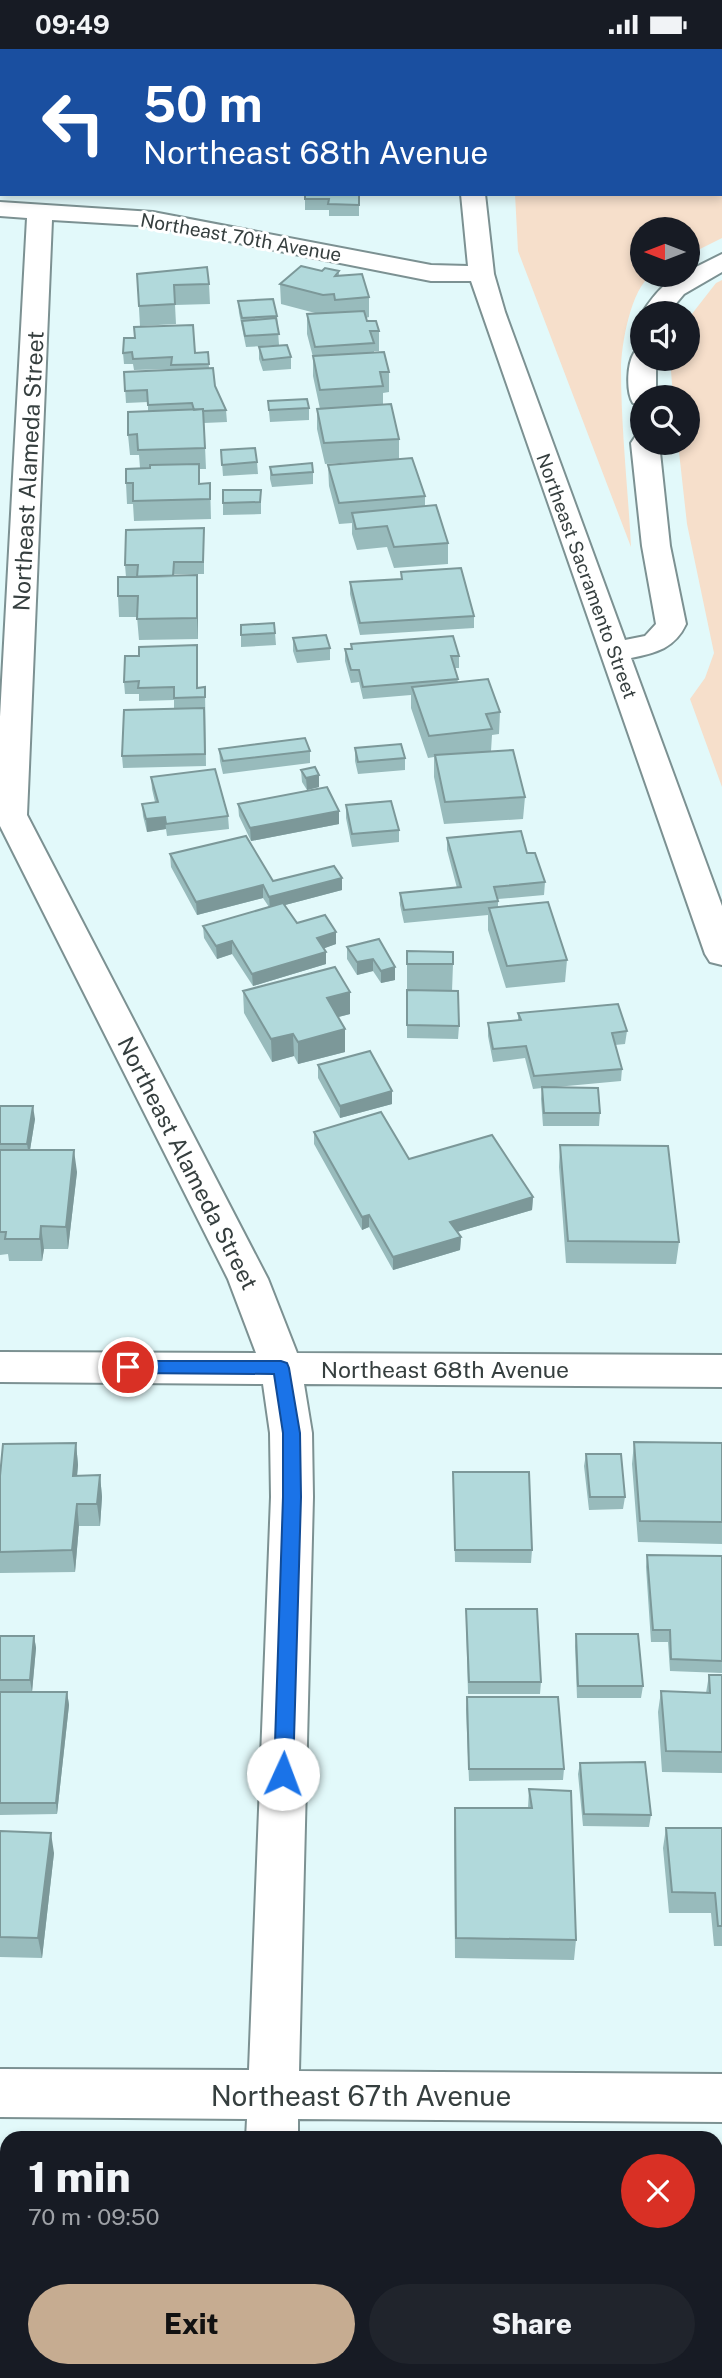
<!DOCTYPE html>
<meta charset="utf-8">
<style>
body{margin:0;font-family:"Public Sans",sans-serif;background:#20242c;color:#f1f3f6;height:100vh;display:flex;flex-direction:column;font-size:26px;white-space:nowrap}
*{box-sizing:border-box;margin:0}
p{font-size:23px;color:#9ea1a6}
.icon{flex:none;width:38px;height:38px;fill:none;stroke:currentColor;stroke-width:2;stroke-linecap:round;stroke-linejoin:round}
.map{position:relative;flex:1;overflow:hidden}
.details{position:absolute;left:0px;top:2082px;width:723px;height:247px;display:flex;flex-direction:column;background:#171b24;border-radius:21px 21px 0 0;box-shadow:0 4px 10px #0003}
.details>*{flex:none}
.hud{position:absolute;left:0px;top:0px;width:723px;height:147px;box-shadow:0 4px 10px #0003;background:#1a4fa0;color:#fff;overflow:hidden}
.needle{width:46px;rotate:270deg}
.controls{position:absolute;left:630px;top:168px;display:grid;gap:14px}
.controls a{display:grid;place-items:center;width:70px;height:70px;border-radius:50%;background:#171b24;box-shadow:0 4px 10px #0003;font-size:35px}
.pin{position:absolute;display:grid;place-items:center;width:60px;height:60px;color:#fff;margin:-30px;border:4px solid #fff;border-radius:50%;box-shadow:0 2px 7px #0007}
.me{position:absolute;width:77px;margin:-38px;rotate:2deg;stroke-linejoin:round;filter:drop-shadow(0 0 5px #0008)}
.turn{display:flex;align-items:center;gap:24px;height:147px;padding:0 28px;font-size:32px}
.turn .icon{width:91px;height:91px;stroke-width:2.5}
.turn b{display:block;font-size:49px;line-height:60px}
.round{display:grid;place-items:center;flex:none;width:74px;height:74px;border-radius:37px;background:#20242c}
.overview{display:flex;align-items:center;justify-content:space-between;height:119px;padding:0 28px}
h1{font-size:42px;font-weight:800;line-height:52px}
.action{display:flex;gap:14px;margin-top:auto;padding:14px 28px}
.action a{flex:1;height:80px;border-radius:42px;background:#c6ac91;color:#111;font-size:28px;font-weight:800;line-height:80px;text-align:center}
.action a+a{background:#20242c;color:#f1f3f6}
.status{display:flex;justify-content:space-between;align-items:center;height:49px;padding:0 35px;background:#171b24;direction:ltr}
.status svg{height:19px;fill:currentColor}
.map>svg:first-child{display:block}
.green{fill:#f6dfcb}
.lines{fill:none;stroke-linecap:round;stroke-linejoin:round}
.minor-casing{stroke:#7c9192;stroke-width:4}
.minor{fill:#fff;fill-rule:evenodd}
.wall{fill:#98bbbc}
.shaded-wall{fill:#7c9899}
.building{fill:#b1d9db;stroke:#7c9899;stroke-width:2}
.route{fill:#1a73e8;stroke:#114b97;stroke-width:2}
.labels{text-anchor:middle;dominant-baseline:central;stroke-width:6;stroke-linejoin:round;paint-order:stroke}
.far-street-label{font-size:19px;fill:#363f3f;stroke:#fff}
.street-label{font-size:23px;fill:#363f3f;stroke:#fff}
.near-street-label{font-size:28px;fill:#363f3f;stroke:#fff}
</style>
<div class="status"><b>09:49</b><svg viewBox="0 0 49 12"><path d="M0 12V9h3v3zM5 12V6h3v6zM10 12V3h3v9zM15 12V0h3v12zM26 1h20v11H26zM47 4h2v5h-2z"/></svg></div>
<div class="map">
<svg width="722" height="2329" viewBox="0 0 722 2329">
<rect width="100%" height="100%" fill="#e2f9fa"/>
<path class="green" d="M664,0H722V189L688,206V180H642V226H652C631,238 621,297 621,320C621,379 628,439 631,498L518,202L515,145H721V2Z
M722,231V738L690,650L705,629L714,604L687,475L678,394H688V348H673L671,322L674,310H688V270L716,234Z"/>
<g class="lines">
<g class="minor-casing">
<path id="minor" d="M0,0H146L147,2H2L0,8Z
M455,0H477V2H455Z
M461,145H485L494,225L505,263L625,591L645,587L656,575L642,497L631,394L635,388L642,386V394H659L670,497L686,575C675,599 656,604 631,609L722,857V916L710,913L705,905L471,232H431L153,177L52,171L27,766L268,1230L297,1304L722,1306V1338L304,1335L312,1384L313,1448L299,2022L722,2025V2073L298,2070V2090H246L247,2070L0,2068V2020L249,2021L271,1448L270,1384L263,1335L0,1333V1303L256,1304L228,1230L0,777V668L27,169L0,167V153L153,163L431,216L468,217Z
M722,205V223L684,245L668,264H642C652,249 668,226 688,226V222Z
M642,302V310H656V348H642V356L633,354C626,343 627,315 634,304Z
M237,2322H291L292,2329H236Z"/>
</g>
<use href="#minor" class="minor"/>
</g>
<path class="wall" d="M0,46H2V69H0Z
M0,94H2V126H0Z
M305,145H369V146H359V167H329V161H305Z
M322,222H339V227L369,248V268L366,269L367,272L379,282V302H374V303L389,323V343L383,344V356L399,390V410L425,447V457L448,494V515L394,519L387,498L357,501L352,485V474L339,475L329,437L328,416L371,412L325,415L317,380V360H320L313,327V308L307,285V265H319L281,255L280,235Z
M137,225L209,235L210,255L175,256L176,275L140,277Z
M238,252L277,267L279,296L291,308V320L263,322L259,310V298L278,296L246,298L239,264Z
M208,303L209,319L215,337L226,361L227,373L204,374L206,420H199L200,435L210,434L211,470L134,472L133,455H127L126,434L140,419L139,406H130L128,386L148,362V353L126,354L124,323L172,321V320L134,321L133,315H124L123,304Z
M268,352L309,359V371L270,373Z
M221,401L257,413L258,425L223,427Z
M270,418L313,423V435L272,438L270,430Z
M223,441L261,453V465L223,466Z
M204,491V525H174V527L198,547V590L139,591L137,568H119L118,547L126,528L125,516Z
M401,523L474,567V579L360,586L350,545V533L401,530Z
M241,576L275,584L276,596L241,598Z
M293,589L330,599V611L297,614L293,602Z
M351,595L459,607V619H455L458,633L500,663L499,685L492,686L491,702L525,748L523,770L444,775L434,728V708L428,709L411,659V646L363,650L359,633L351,634L345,612V600H351Z
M197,596V639L205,638L206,717L123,719L122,707L174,659V651L139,652V645H125L124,633L139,607Z
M355,699L405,709V721L358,725L355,712Z
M219,700L310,702V714L223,725L220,712Z
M301,721L319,726V738L307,741L302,733Z
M151,728L228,767L229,780L167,787L166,780L147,783L143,767L142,755L155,753L152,740Z
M238,755L339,775L251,792L239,767Z
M346,756L399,781V793L352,798L346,769Z
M447,789L527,804L545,833L544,846L498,850V858L567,911L565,933L506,939L488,881V866L404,874L400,856V844L457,839L447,801Z
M170,805L273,832L342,841L285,856L297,874L336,883V895L324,899L326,915L253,937L232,905L217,910L204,889L203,877L269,858L263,849L197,866L171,818Z
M347,898L395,918V931L381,934L373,922L357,926L347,910Z
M407,902L453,915L452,942L459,977L458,990L407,989Z
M243,942L350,943V965L338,968L345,980V1003L298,1015L294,1007L272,1013L244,964Z
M518,964L627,982L625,995L615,996L622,1020L621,1032L556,1038L600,1064L599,1077H543L541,1050L542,1039L533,1040L525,1009L493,1013L488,987V974L518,971Z
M318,1016L392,1042V1055L340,1069L318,1029Z
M0,1057L35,1070L30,1101L77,1123L68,1200H44L42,1212H9L8,1205L0,1206Z
M314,1083L409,1110L533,1148L532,1161L457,1183L461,1188L460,1201L393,1221L369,1178L362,1181L314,1095Z
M560,1096L679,1193L676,1215L566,1214L559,1118Z
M634,1393L722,1394V1495L638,1493L632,1415Z
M76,1394L78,1416L77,1427L100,1426L102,1448L100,1477H79L75,1523L0,1524V1427Z
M586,1405L625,1448L623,1460L589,1461L584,1417Z
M453,1423L532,1501L531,1514L455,1513Z
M647,1506L722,1507V1624L670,1622L668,1593H651L646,1518Z
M466,1560L541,1633L540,1645H468L466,1572Z
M576,1585L643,1637L641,1649H577L575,1597Z
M0,1587H34L36,1599L32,1643H0Z
M709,1626H722V1724L662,1723L658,1663L661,1642L706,1644Z
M0,1643H67L69,1656L57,1765L0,1766Z
M467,1648L564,1720L563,1731L469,1732L466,1660Z
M580,1714L651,1766L649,1778L583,1777L578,1725Z
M529,1740L576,1891L574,1911L455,1909L454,1780L455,1759H528Z
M666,1779H722V1897H714L711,1864H669L663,1799Z
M0,1782L54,1804L42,1909L0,1908Z
M722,2218V2329H701L700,2322H716Z
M7,2220V2322H15V2327H0V2221Z
M562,2322H627V2324Z"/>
<path class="shaded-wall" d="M197,526L198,547V590L197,569Z
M319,726V738L307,741L306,729Z
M339,762V775L251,792L250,779Z
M165,768L166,780L147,783L146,770Z
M342,829V841L270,860L269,848Z
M263,836V849L197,866L196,853Z
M336,883V895L317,902V889Z
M232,892V905L217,910L216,897Z
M326,903V915L253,937L252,925Z
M373,910V922L357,926V913Z
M395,918V931L381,934V922Z
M350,943V965L327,971V949Z
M345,980V1003L298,1015V993Z
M293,985L294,1007L272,1013L271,990Z
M392,1042V1055L340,1069V1057Z
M33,1057L35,1070L29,1107L27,1095Z
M74,1101L77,1123L68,1200L66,1178Z
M533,1148L532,1161L450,1185V1173Z
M369,1166V1178L362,1181V1168Z
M41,1177L44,1200L42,1212L40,1190Z
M461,1188L460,1201L393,1221V1208Z
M76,1394L78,1416L75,1449L73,1427Z
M100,1426L102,1448L100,1477L97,1455Z
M77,1455L79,1477L75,1523L72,1501Z
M34,1587L36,1599L32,1643L30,1631Z
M67,1643L69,1656L57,1765L56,1754Z
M51,1784L54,1804L42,1909L38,1889Z"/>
<path class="building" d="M0,46H2V58H0Z
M0,94H2V115H0Z
M305,145H359V156L328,155L329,150H305Z
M301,217L322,222L325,219L339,222L335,227L362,225L369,248L335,251L334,245L323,246L280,235Z
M207,218L209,235L174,236L175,255L139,257L137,225Z
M273,250L277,267L242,269L238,252Z
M364,262L367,272H376L379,282H370L374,294L315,298L307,265Z
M276,269L279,285L245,287L242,272Z
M193,276L195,304L208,303L209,315L171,316L172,308L133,310L132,303L123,304L124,289H135L134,278Z
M287,296L291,308L263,311L259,298Z
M384,303L389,323H380L383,337L320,341L313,307Z
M213,319L215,337L226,361L203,362V360L194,361L192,354L148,356L147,341L125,342L124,323Z
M307,350L309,359L269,361L268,352Z
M391,355L399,390L324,394L317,360Z
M203,360L205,399L138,401L137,385L128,386V363Z
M255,399L257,413L222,416L221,401Z
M412,409L425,447L339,454L328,416Z
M312,414L313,423L272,426L270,418Z
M199,415V435L210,434V450L133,452V434H126V420L150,419V416Z
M223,441H261L260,453L223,454Z
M436,456L448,494L394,498L387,477L356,480L352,464Z
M204,479L203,513H174L173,527L137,528L138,516H125L126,481Z
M461,519L474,567L360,574L350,533L402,530L401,523Z
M197,526V569L137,570L138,547H118V528Z
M274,574L275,584L241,586V576Z
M326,586L330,599L297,602L293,589Z
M453,587L459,607H451L458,630L363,638L359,621H351L345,600H352L351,595Z
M197,596V639L205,638V648L174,649V638L138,639L139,632L124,633L125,607H139V598Z
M488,630L500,663L486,665L492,680L429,687L412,638Z
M204,659L205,705L122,707L124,661Z
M305,689L310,702L223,712L219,700Z
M401,695L405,709L358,713L355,699Z
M513,701L525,748L445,753L435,706Z
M315,718L319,726L306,729L301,721Z
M215,720L228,767L166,775L165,768L146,770L142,755L158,753L151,728Z
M327,738L339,762L250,779L238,755Z
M391,752L399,781L352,785L346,756Z
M521,782L527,804H535L545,833L494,838L498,852L404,861L400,844L461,838L447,789Z
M246,787L273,832L334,817L342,829L269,848L263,836L196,853L170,805Z
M548,853L567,911L507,917L489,859Z
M283,854L297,874L325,866L336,883L317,889L326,903L252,925L232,892L216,897L203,877Z
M379,890L395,918L381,922L373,910L357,913L347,898Z
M407,902L453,903V915H407Z
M335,918L350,943L327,949L345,980L298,993L293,985L271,990L243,942Z
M407,941L458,942L459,977L407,976Z
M618,955L627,982L612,984L622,1020L534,1027L526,997L493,1000L488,974L521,971L518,964Z
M370,1002L392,1042L340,1057L318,1016Z
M542,1038L598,1039L600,1064H544Z
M0,1057H33L27,1095H0Z
M381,1063L409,1110L492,1086L533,1148L450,1173L461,1188L393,1208L369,1166L362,1168L314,1083Z
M560,1096L668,1097L679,1193L568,1192Z
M0,1101H74L66,1178L41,1177L40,1190H5L6,1183H0Z
M634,1393L722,1394V1473L640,1472Z
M76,1394L73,1427L100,1426L97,1455H77L72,1501L0,1503V1427L3,1395Z
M586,1405H621L625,1448H590Z
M453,1423H529L532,1501H455Z
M647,1506L722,1507V1612L671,1610L670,1581H653Z
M466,1560H537L541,1633H469Z
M576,1585H638L643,1637H578Z
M0,1587H34L30,1631H0Z
M709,1626H722V1703L666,1702L661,1642L710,1644Z
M0,1643H67L56,1754H0Z
M467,1648H558L564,1720H469Z
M645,1713L651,1766L584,1765L580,1714Z
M529,1740L571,1742L576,1891L456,1889L455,1759H532Z
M666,1779H722V1877H718L715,1844L672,1843Z
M0,1782L51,1784L38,1889L0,1888Z
M716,2218H722V2325H704V2322H716Z
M7,2220V2310H0V2221Z"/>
<path class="route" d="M128,1312H281L287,1314L289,1319L300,1384L301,1448L293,1725L290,1731L283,1733L277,1731L274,1725L283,1448V1384L274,1325L128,1324L122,1323L119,1318L122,1314Z"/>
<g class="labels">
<g class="far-street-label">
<text transform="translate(241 188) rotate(10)">Northeast 70th Avenue</text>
<text transform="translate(587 527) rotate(70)">Northeast Sacramento Street</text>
</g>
<g class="street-label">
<text transform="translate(28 422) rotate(-87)">Northeast Alameda Street</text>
<text transform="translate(188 1114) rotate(63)">Northeast Alameda Street</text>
<text x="445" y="1320">Northeast 68th Avenue</text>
</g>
<g class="near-street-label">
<text x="361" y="2046">Northeast 67th Avenue</text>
</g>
</g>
</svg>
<div class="controls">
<a><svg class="needle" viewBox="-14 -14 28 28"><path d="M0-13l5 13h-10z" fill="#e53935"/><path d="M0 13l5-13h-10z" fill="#9ea1a6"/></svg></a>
<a><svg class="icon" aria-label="sound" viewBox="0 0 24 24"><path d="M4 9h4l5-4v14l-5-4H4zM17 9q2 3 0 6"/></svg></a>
<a><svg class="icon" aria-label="search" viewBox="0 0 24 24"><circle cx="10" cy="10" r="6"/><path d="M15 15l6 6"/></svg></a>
</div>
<div class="pin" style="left:128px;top:1318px;background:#d93025"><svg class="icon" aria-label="arrive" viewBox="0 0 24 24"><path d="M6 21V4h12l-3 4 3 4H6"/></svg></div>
<svg class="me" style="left:283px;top:1725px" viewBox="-20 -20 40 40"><circle r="19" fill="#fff"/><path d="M0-13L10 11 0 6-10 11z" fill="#1a73e8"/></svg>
<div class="hud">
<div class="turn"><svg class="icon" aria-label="left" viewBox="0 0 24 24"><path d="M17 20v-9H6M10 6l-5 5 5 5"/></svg><div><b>50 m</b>Northeast 68th Avenue</div></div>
</div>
<section class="details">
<div class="overview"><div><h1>1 min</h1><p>70 m · 09:50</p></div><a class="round" style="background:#d93025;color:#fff"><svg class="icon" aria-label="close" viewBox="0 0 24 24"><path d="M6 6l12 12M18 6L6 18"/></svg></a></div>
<div class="action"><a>Exit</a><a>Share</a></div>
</section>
</div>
